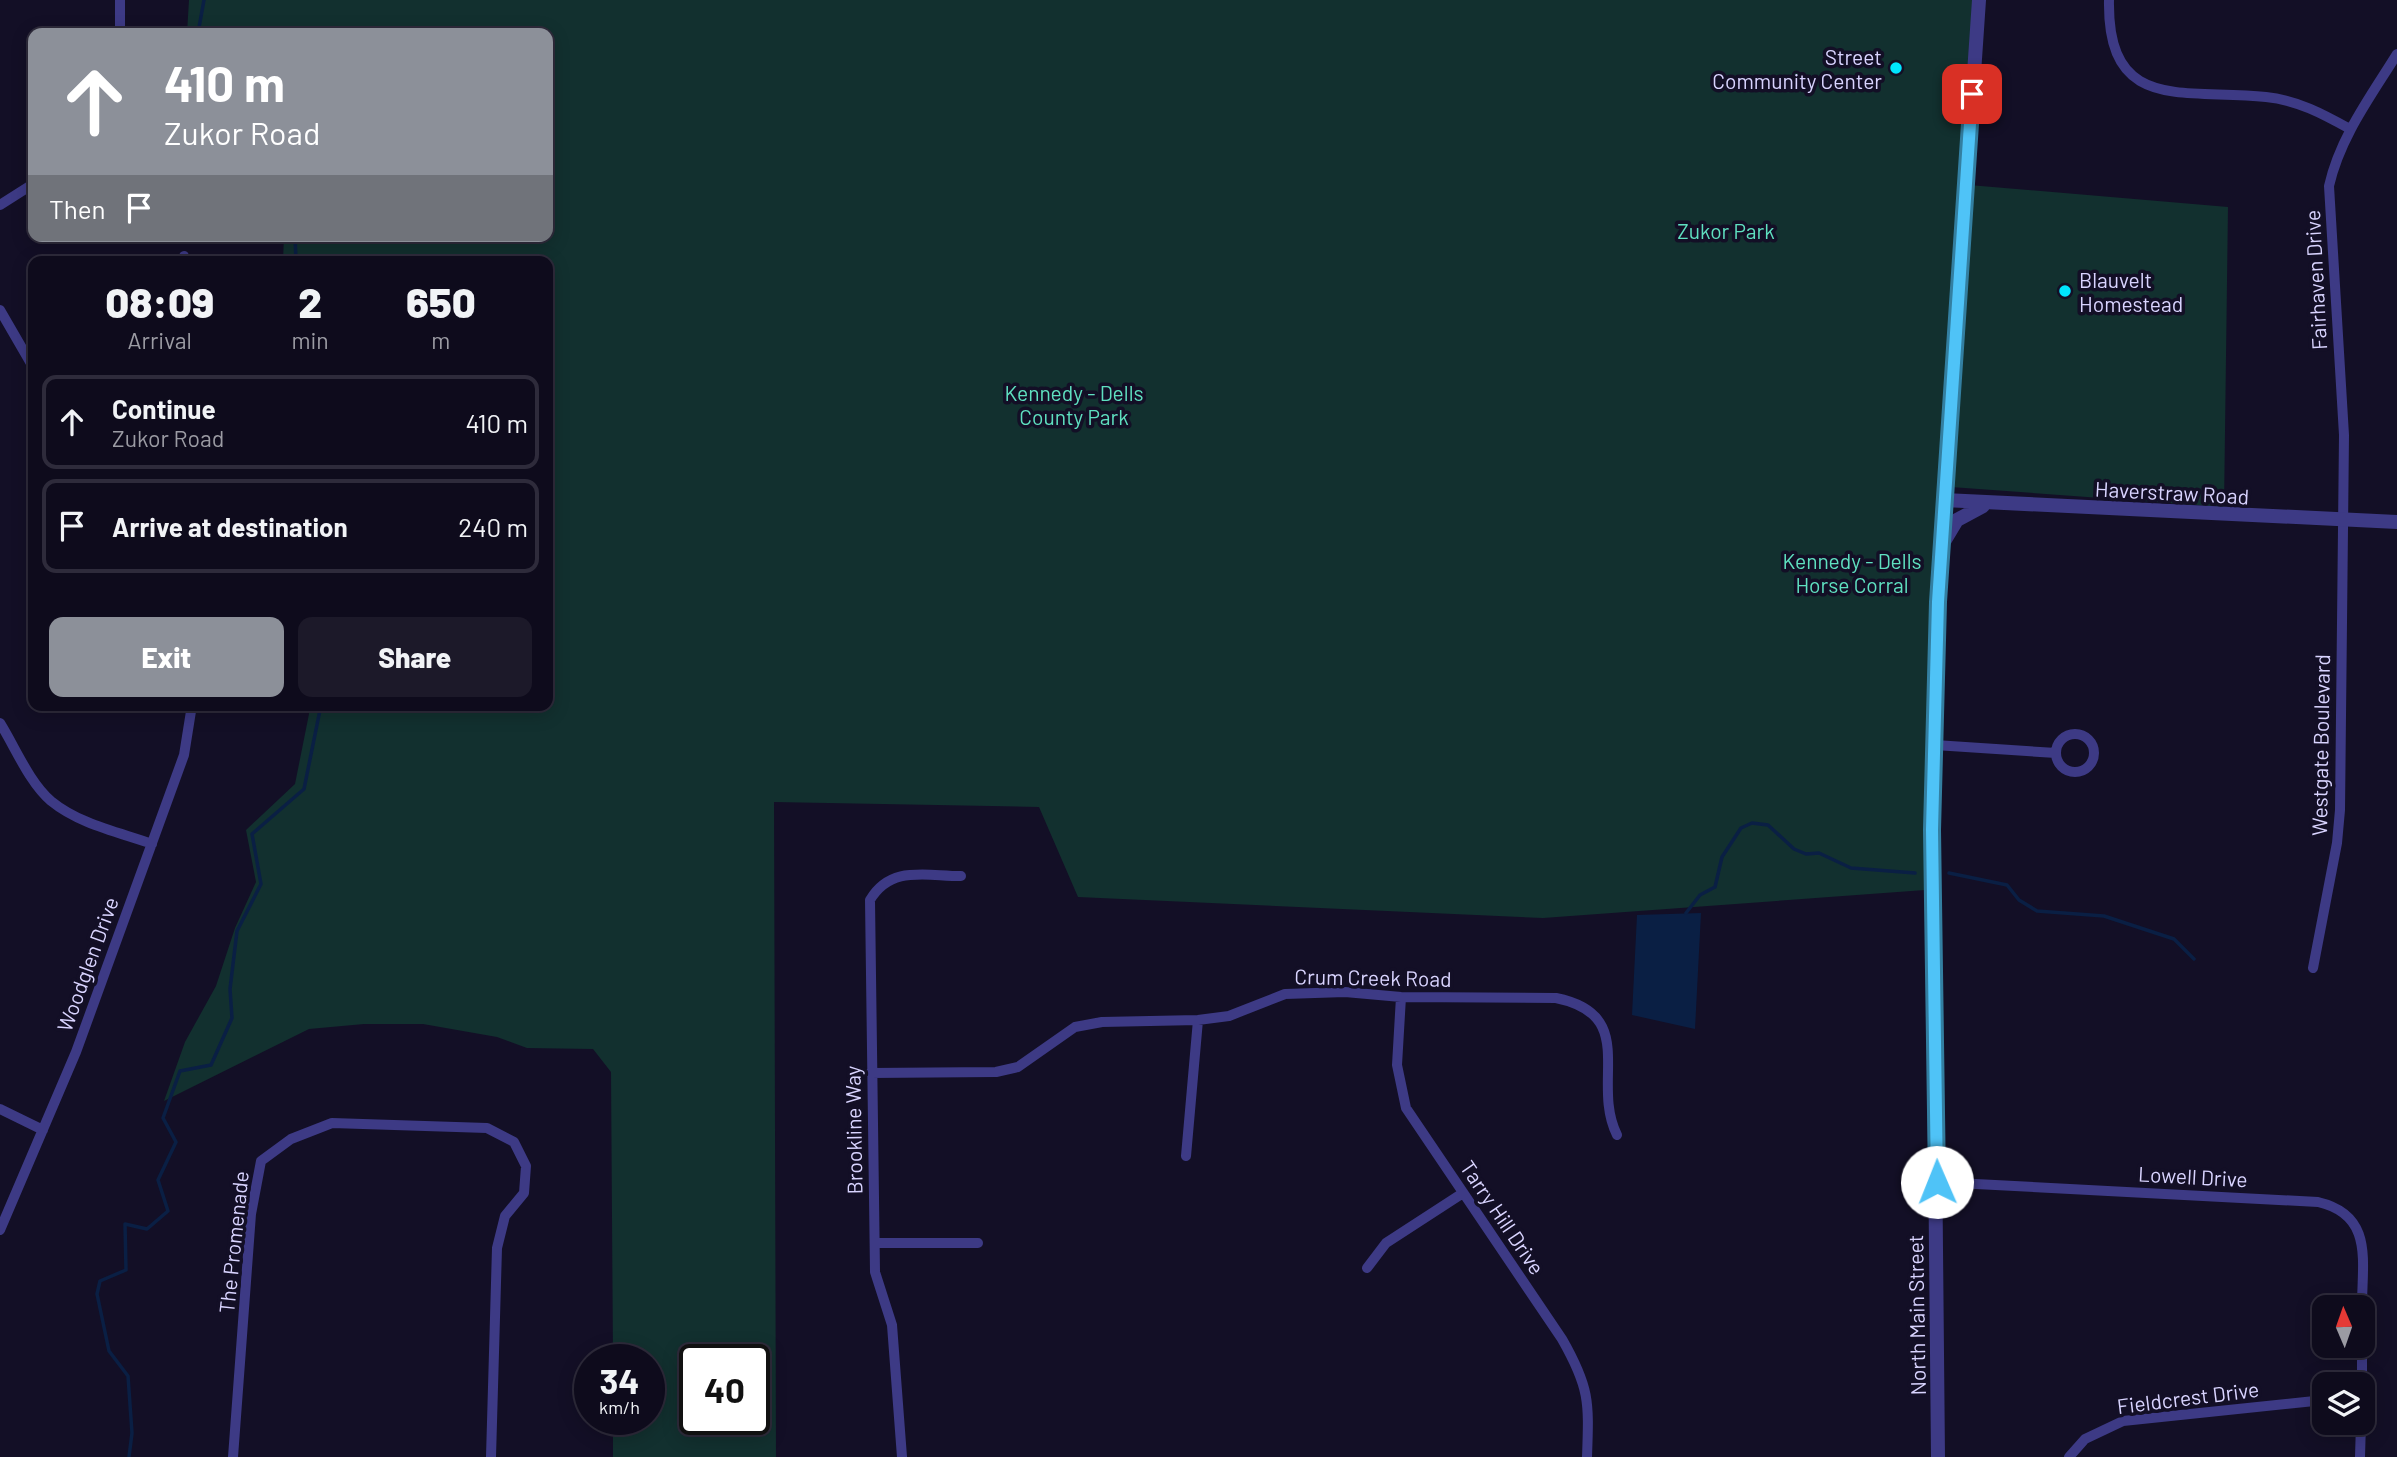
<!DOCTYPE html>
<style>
body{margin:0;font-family:Barlow,sans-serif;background:#1c1929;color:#f1f3f6;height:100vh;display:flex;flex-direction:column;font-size:26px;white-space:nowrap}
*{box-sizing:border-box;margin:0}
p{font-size:23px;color:#9b9ba3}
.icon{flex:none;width:38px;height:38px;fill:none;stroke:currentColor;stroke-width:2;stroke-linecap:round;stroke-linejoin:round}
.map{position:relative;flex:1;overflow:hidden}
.details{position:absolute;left:28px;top:256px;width:525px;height:455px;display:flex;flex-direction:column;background:#0e0b1c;border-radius:14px;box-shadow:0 4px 18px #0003,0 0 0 2px #2e2b3b}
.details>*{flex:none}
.banner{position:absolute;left:28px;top:28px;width:525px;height:214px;border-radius:14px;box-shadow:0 4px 18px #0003,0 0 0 2px #2e2b3b;background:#8c9099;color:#fff;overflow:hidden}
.needle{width:46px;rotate:358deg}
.fabs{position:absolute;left:2312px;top:1295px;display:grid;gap:14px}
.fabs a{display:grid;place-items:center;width:63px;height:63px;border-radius:14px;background:#0e0b1c;box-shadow:0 4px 18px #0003,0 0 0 2px #2e2b3b;font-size:35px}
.speed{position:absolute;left:574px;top:1344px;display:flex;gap:14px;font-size:35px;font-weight:700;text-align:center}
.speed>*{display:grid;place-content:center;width:91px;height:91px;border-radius:50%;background:#0e0b1c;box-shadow:0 4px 18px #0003,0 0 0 2px #2e2b3b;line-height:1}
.speed small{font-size:18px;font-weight:400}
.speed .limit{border:4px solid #111;border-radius:10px;background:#fff;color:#111}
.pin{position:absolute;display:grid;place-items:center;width:60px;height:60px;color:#fff;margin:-30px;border-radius:14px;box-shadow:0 4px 10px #0006}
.me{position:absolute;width:77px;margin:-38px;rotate:359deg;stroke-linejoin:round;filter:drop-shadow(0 0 5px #0008)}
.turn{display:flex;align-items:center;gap:24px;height:147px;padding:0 21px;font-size:32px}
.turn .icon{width:91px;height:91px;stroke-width:2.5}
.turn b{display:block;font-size:49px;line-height:60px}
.then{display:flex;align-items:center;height:66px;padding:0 21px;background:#0003;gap:14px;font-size:26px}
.eta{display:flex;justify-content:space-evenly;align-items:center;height:119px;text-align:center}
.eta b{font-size:42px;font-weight:800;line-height:49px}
.primary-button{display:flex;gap:14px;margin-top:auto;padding:14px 21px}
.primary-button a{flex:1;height:80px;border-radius:14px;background:#8c9099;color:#fff;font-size:28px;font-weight:800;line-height:80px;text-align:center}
.primary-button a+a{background:#1c1929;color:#f1f3f6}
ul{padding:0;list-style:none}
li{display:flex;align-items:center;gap:21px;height:94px;margin:0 14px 10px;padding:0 7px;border:4px solid #2e2b3b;border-radius:14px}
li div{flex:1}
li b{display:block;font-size:26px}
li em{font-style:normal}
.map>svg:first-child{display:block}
.green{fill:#12302f;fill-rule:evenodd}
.water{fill:#0a1f44}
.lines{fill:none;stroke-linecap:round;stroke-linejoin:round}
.stream{stroke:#0a1f44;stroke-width:3.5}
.minor{stroke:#3d3a85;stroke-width:10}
.tertiary{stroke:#3d3a85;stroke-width:14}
.route-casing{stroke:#337fa1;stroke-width:18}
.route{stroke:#4fc3f7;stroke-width:12}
.poi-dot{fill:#00e5ff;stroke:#130f26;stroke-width:2.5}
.labels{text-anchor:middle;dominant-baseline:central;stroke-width:7;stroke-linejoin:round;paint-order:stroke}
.poi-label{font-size:21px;fill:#d9d4ff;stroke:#130f26;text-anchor:end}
.park-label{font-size:21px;fill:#5fe0c0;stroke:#130f26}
.street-label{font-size:21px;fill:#d9d4ff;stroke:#130f26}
</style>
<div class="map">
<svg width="2397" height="1457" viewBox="0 0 2397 1457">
<rect width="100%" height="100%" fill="#130f26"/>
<path class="green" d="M189,0H1975L1944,475L1925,890L1543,918L1078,897L1039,807L774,802L776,1457H613V1419H649V1360H613L611,1072L593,1049L527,1048L497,1037L423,1024H364L309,1029L164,1101L185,1042L216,986L235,928L256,882L246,830L295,784L309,714L308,705H548V261H283L284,236H548V33H187ZM695,1360H754V1419H695Z
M1969,185L2228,207L2224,507L1951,487Z"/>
<path class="water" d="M1701,913L1695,1029L1632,1015L1637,915Z"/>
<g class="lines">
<path class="stream" d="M198,33L204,0
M295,236L296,261
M1949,873L2007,885L2019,900L2037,911L2104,916L2174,939L2194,959
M1686,913L1700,895L1715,887L1722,857L1741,828L1752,823L1768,825L1794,849L1806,854L1819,853L1851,868L1915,873
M129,1457L132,1433L128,1376L109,1351L97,1294L100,1281L126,1270L125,1224L147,1229L168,1211L158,1180L176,1142L163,1118L180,1071L211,1065L232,1018L230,989L237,931L261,884L252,834L304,789L321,705"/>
<path class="minor" d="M2109,0C2107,114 2184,88 2266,97C2297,100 2323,114 2350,129
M120,33V0
M0,205L33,184
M182,261L184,256
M0,310L33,367
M0,723C15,747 29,782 51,801C79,824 118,832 152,844
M2056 753a19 19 0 1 1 38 0a19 19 0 1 1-38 0Z
M1935,745L2056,753
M2313,968L2337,843L2340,810L2344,435L2329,186C2340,137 2371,96 2397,54
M1401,997L1397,1065L1406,1108L1562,1339C1590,1388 1589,1402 1587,1457
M870,1073L996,1072L1018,1067L1075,1027L1102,1022L1198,1020L1229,1016L1285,994L1345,992L1401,997L1556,998C1640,1015 1590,1081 1617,1135
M0,1109L43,1130
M1186,1156L1198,1020
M1937,1182L2318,1202C2374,1215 2362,1261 2362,1307
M0,1230L76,1052L184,755L192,705
M875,1243H978
M1367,1268L1386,1243L1463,1193
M2362,1384V1346
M233,1457L251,1214L261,1161L291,1139L332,1123L487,1128L514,1142L526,1166L524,1193L505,1216L497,1248L491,1457
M902,1457L892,1325L875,1272L870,900C891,865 925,876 961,876
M2069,1457L2085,1439L2123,1421L2324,1400
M2360,1457L2361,1423"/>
<path class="tertiary" d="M1944,500L2397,522
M1945,540L1957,520L1983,506
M1938,1457L1932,830L1938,602L1979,0"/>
</g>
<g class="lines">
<g class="route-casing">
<path id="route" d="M1937,1182L1932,830L1938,602L1972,94"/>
</g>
<use href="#route" class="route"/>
</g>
<g class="poi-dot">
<circle cx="1896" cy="68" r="7"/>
<circle cx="2065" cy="291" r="7"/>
</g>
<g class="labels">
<g class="poi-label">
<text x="1882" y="56">Street<tspan x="1882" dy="24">Community Center</tspan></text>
<text x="2079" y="279" text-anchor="start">Blauvelt<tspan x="2079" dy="24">Homestead</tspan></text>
</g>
<g class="park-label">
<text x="1726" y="230">Zukor Park</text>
<text x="1074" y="392">Kennedy - Dells<tspan x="1074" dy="24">County Park</tspan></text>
<text x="1852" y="560">Kennedy - Dells<tspan x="1852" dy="24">Horse Corral</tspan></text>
</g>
<g class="street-label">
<text transform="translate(2315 280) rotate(-93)">Fairhaven Drive</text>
<text transform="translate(2172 492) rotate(3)">Haverstraw Road</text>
<text transform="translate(2320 745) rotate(-89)">Westgate Boulevard</text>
<text transform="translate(87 964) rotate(-70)">Woodglen Drive</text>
<text transform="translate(1373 977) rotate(1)">Crum Creek Road</text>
<text transform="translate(853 1130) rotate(-91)">Brookline Way</text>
<text transform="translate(2193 1176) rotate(3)">Lowell Drive</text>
<text transform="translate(1503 1217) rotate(56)">Tarry Hill Drive</text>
<text transform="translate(233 1242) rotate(-84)">The Promenade</text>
<text transform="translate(1916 1315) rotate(-91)">North Main Street</text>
<text transform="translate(2188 1397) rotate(-7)">Fieldcrest Drive</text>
</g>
</g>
</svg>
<div class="fabs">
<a><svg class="needle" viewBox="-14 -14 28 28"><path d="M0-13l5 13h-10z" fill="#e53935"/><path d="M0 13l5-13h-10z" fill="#9b9ba3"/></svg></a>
<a><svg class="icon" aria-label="layers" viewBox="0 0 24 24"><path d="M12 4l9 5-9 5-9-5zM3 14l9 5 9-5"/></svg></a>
</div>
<div class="speed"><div>34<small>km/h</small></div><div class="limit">40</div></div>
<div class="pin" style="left:1972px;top:94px;background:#d93025"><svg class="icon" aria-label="arrive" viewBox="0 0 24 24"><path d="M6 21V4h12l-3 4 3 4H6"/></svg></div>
<svg class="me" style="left:1937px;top:1182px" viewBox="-20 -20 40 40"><circle r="19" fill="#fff"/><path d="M0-13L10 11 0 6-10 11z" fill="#4fc3f7"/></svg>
<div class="banner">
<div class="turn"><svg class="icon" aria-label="ahead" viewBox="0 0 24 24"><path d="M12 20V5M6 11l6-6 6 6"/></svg><div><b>410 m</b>Zukor Road</div></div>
<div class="then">Then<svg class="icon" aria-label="arrive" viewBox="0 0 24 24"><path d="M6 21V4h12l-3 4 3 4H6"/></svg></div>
</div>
<section class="details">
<div class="eta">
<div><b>08:09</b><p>Arrival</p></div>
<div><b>2</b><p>min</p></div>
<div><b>650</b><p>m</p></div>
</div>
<ul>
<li><svg class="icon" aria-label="ahead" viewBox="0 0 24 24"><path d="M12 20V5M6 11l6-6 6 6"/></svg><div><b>Continue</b><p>Zukor Road</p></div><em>410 m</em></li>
<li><svg class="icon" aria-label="arrive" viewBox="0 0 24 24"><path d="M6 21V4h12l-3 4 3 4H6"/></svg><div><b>Arrive at destination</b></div><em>240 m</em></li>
</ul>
<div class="primary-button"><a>Exit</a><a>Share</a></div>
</section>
</div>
